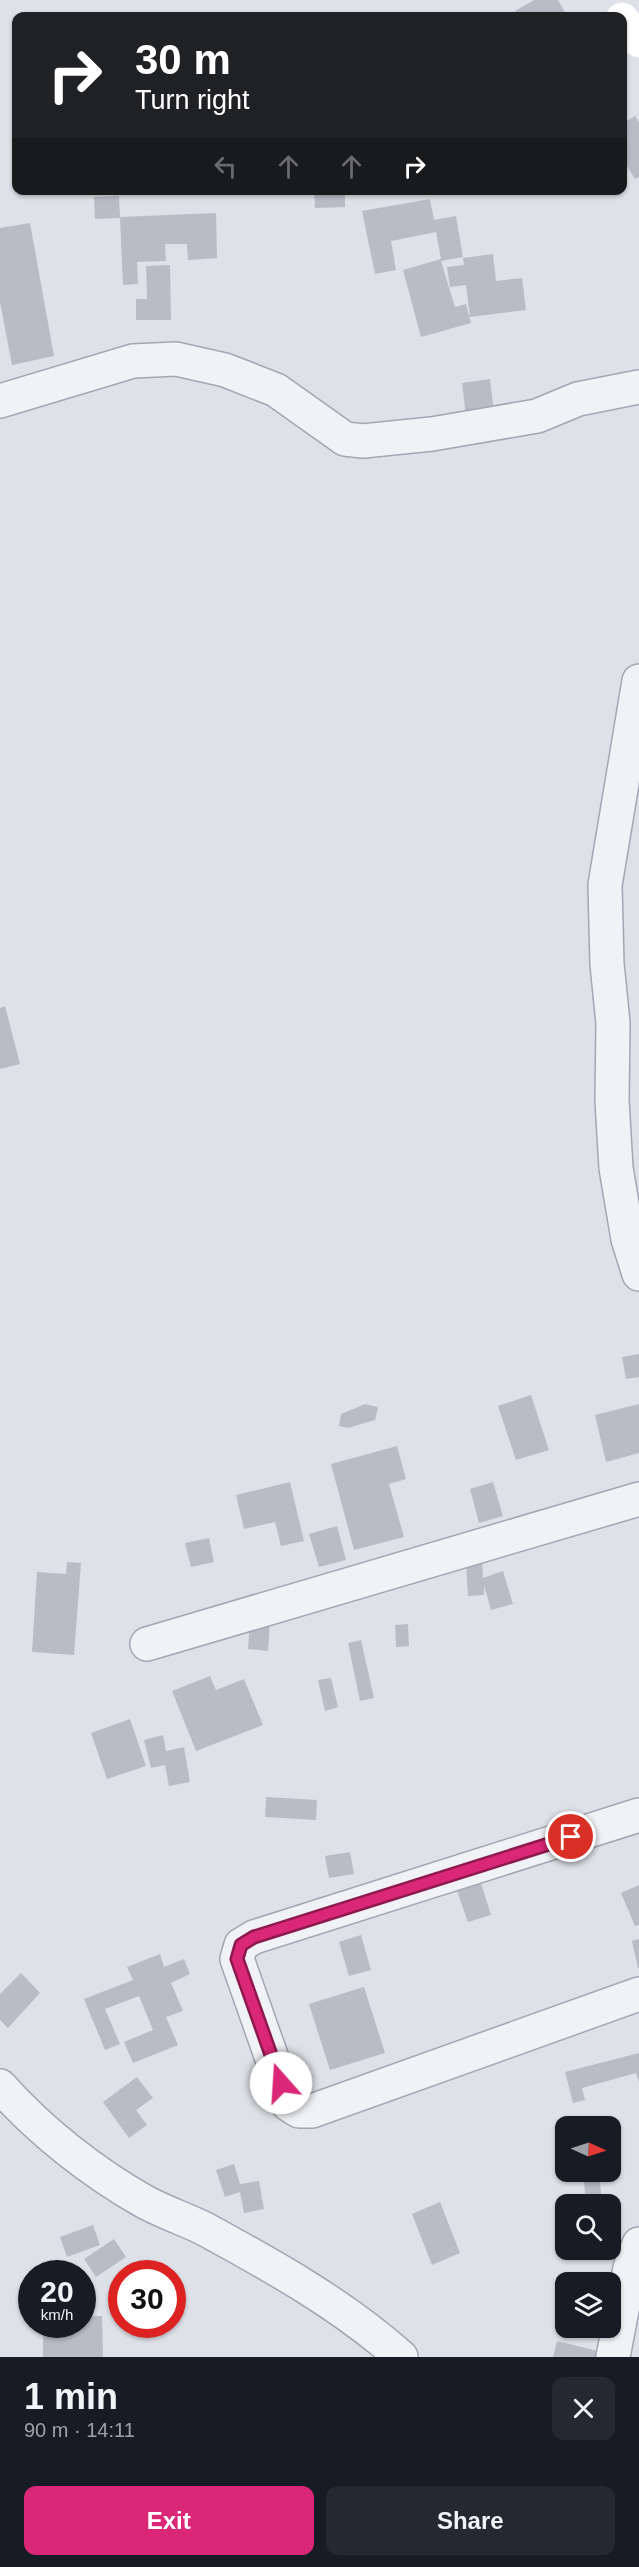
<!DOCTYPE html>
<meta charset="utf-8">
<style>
body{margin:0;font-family:Arial,sans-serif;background:#242831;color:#f1f3f6;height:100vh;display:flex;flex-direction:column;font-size:22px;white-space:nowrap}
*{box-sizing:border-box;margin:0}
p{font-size:20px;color:#9ea1a6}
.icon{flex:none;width:33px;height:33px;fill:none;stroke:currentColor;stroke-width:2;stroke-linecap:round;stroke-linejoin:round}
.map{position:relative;height:2357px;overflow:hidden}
.details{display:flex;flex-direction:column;background:#171b24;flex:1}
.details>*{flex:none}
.hud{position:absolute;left:12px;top:12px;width:615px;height:183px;border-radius:12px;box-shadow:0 2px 4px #0004;background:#202124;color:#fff;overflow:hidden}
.needle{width:39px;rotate:93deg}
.controls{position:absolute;left:555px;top:2116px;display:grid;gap:12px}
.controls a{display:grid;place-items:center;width:66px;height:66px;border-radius:12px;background:#171b24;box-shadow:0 2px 4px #0004;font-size:30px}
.speed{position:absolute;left:18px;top:2260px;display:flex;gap:12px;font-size:30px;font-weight:700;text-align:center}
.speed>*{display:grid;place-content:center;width:78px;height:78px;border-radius:50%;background:#171b24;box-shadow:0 2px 4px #0004;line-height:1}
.speed small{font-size:15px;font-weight:400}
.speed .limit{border:9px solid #d22;background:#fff;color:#111}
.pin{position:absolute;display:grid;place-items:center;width:51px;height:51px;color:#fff;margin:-26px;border:3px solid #fff;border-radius:50%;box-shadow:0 2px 6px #0007}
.me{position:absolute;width:66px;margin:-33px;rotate:341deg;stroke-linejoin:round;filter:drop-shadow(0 0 4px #0008)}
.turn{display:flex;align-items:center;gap:21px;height:126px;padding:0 24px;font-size:27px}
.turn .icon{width:78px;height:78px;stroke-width:2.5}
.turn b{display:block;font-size:42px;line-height:51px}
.lanes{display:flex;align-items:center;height:57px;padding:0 24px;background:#0003;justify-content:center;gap:30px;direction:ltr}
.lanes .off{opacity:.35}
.round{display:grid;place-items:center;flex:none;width:63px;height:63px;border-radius:12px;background:#242831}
.overview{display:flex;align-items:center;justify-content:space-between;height:102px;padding:0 24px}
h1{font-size:36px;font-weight:700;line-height:45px}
.primary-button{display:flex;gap:12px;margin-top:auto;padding:12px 24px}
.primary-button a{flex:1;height:69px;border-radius:12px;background:#db2777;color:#fff;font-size:24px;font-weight:700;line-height:69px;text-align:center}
.primary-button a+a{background:#242831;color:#f1f3f6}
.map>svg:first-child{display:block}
.building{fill:#b9bcc7}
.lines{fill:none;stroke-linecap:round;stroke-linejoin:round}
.street-casing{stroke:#a4a7b1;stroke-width:36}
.street{stroke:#f1f2f6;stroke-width:33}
.secondary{stroke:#fff;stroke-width:33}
.route-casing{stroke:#8e194d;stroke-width:15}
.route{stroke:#db2777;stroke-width:10}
</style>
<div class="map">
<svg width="639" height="2357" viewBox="0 0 639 2357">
<rect width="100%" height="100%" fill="#dee1e7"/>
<path class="building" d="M534,0H558L567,16H518L515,11Z
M635,116L639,122V177L635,179L622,158V124Z
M314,190H345V207L315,208Z
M119,196L120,217L216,213L217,258L188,260L187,244H165L166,261L137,262L138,284L123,285L120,218L95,219L94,197Z
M430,199L434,220L456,216L463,257L441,261L455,307L466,304L471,323L421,337L403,270L441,259L436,232L391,241L396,270L375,274L362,211Z
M30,223L54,356L12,365L0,302V228Z
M493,254L496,281L522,278L526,310L470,317L466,285L450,287L447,267L464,265L463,258Z
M170,265L171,320H136V299H147L146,266Z
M490,379L495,420L467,424L462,383Z
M5,1006L20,1064L0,1069V1008Z
M639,1354V1377L626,1379L622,1357Z
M531,1395L549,1450L516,1460L498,1406Z
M365,1404L378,1407L375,1420L348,1428L339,1426L341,1414Z
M639,1404V1453L606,1462L595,1415Z
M397,1446L406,1479L389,1484L404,1537L354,1550L331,1464Z
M290,1482L304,1541L281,1546L275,1522L244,1529L236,1495Z
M493,1482L503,1516L479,1523L470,1489Z
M337,1526L346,1560L319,1567L309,1534Z
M209,1538L214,1562L191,1567L185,1543Z
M67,1562L81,1563L74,1655L32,1652L37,1572L66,1574Z
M482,1562L483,1578L503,1571L513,1604L491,1610L484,1585V1595L468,1596L466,1563Z
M250,1621L270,1622L268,1651L248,1649Z
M408,1624L409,1646L396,1647L395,1625Z
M361,1640L374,1698L360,1701L348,1643Z
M210,1676L216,1690L244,1679L263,1725L196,1751L172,1691Z
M331,1678L338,1707L325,1711L318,1680Z
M130,1719L146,1766L107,1779L91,1733Z
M163,1735L166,1751L184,1747L190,1782L169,1786L165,1765L151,1768L144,1740Z
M266,1797L317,1800L316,1820L265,1817Z
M350,1852L354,1874L329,1878L325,1856Z
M479,1877L491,1915L468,1922L455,1885Z
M639,1885V1925L635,1926L621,1893Z
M361,1935L371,1970L349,1976L339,1942Z
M639,1939V1968H638L632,1941Z
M160,1954L164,1967L184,1959L190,1974L171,1983L183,2011L166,2017L178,2045L133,2063L124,2042L153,2030L139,1996L105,2009L120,2044L105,2050L84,1999L133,1980L127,1967Z
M21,1973L40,1993L8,2028L0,2020V1994Z
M364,1987L385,2053L330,2070L309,2004Z
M639,2053V2082L636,2073L582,2088L585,2100L573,2103L565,2072Z
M137,2077L153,2098L136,2110L147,2125L129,2138L103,2102Z
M234,2164L240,2184L259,2181L264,2209L244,2213L240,2192L225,2197L216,2170Z
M600,2181L602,2205H586L584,2182Z
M440,2202L460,2253L432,2265L412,2214Z
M93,2225L100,2245L67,2257L60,2237Z
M114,2239L126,2257L96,2277L84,2259Z
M82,2316H102L103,2357H43V2325H82Z
M557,2341L606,2353L605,2357H553Z"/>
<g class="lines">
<g class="street-casing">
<path id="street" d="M0,401L133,361L176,359L225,370L276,390L345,439L363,441L432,434L537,416L578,399L639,387
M639,681L605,885L607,964L613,1023L612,1101L616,1168L628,1239L639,1274
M147,1644L639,1499
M639,1815L254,1937L241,1945L237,1959L288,2104L299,2111H312L639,1994
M0,2086C40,2131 92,2172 145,2202C164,2212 184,2219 203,2228C271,2265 343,2305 401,2357
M613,2357L630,2268L639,2244"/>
</g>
<use href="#street" class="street"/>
<path class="secondary" d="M622,19L639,41"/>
</g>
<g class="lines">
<g class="route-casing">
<path id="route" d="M281,2083L237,1959L241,1945L254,1937L571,1837"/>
</g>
<use href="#route" class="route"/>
</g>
</svg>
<div class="controls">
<a><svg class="needle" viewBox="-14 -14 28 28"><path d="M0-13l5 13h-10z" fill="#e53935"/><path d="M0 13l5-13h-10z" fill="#9ea1a6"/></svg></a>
<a><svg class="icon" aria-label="search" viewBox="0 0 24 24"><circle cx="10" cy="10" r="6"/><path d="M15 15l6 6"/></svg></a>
<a><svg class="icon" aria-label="layers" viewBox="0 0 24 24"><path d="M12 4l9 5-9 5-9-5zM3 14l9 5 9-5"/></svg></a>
</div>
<div class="speed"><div>20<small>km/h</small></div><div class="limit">30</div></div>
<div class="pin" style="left:571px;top:1837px;background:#d93025"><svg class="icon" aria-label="arrive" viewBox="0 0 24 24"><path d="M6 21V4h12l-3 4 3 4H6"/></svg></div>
<svg class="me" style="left:281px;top:2083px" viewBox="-20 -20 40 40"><circle r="19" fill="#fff"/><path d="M0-13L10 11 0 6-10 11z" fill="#db2777"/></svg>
<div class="hud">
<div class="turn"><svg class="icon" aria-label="right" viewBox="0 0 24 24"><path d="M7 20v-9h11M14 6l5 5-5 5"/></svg><div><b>30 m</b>Turn right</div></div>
<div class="lanes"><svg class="icon off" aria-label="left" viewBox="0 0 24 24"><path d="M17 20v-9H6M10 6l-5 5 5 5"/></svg><svg class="icon off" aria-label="ahead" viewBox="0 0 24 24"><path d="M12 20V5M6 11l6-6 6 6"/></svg><svg class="icon off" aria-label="ahead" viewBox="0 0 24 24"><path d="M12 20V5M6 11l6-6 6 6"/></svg><svg class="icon" aria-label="right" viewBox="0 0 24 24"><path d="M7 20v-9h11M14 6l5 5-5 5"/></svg></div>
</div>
</div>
<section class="details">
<div class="overview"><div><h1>1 min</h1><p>90 m · 14:11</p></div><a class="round"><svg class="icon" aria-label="close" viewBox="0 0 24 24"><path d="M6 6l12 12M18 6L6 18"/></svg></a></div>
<div class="primary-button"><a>Exit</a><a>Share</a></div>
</section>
